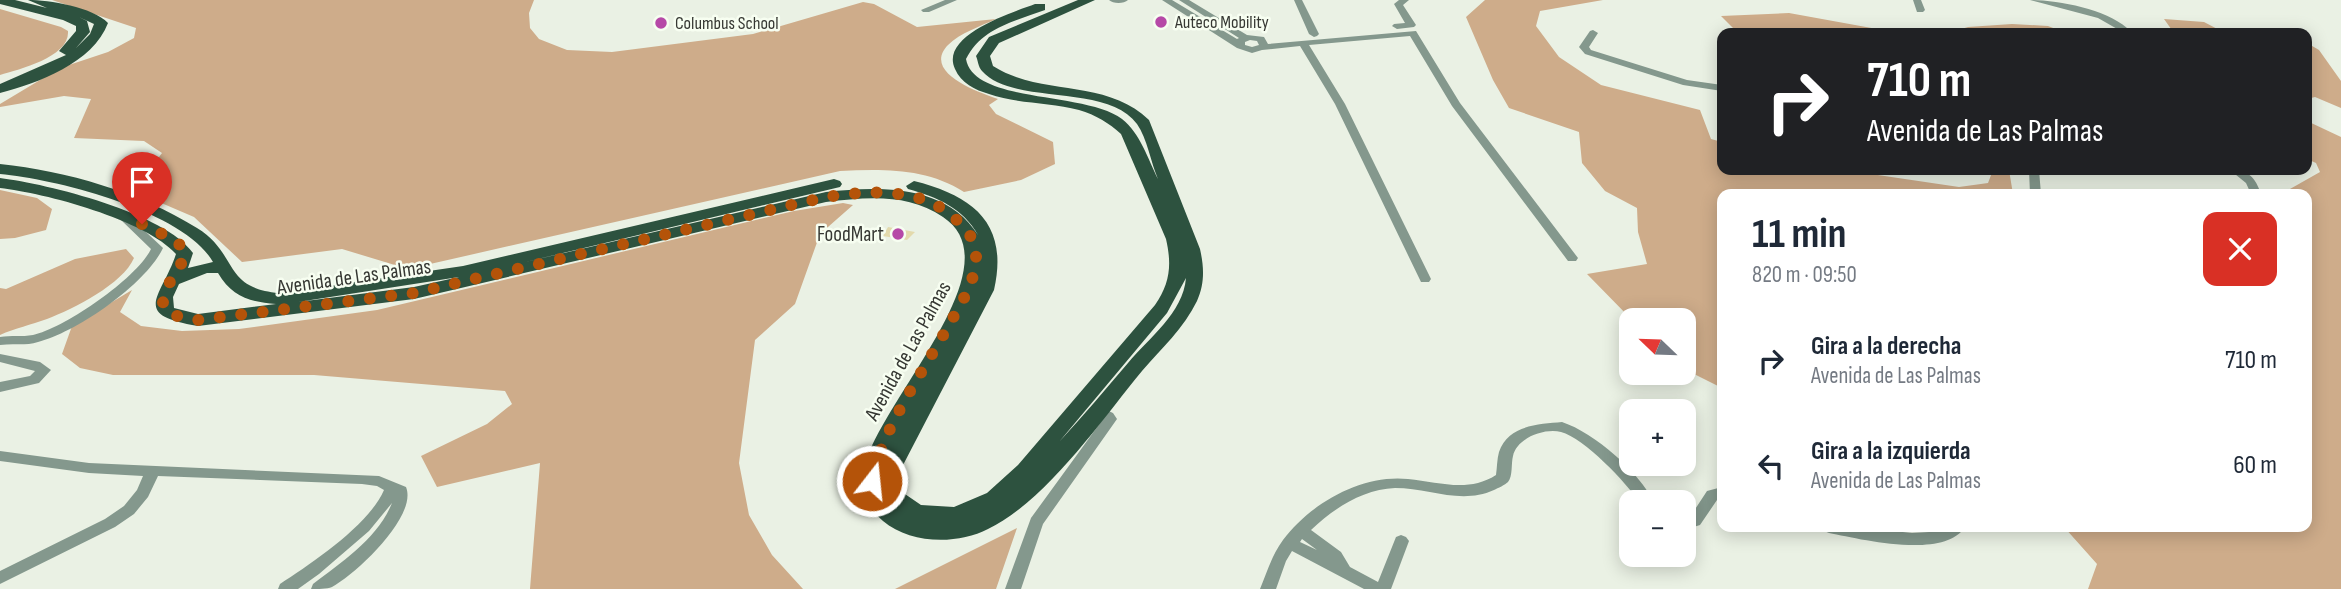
<!DOCTYPE html>
<html lang="es">
<meta charset="utf-8">
<style>
body{margin:0;font-family:"Sofia Sans Condensed",sans-serif;background:#f6f6f7;color:#1f2937;height:100vh;display:flex;flex-direction:column;font-size:26px;white-space:nowrap}
*{box-sizing:border-box;margin:0}
p{font-size:23px;color:#747a83}
.icon{flex:none;width:38px;height:38px;fill:none;stroke:currentColor;stroke-width:2;stroke-linecap:round;stroke-linejoin:round}
.map{position:relative;flex:1;overflow:hidden}
.panel{position:absolute;left:1717px;top:189px;width:595px;height:343px;display:flex;flex-direction:column;background:#fff;border-radius:14px;box-shadow:0 4px 18px #0003}
.panel>*{flex:none}
.top-card{position:absolute;left:1717px;top:28px;width:595px;height:147px;border-radius:14px;box-shadow:0 4px 18px #0003;background:#202124;color:#fff;overflow:hidden}
.needle{width:46px;rotate:293deg}
.tools{position:absolute;left:1619px;top:308px;display:grid;gap:14px}
.tools a{display:grid;place-items:center;width:77px;height:77px;border-radius:14px;background:#fff;box-shadow:0 4px 18px #0003;font-size:35px}
.pin{position:absolute;display:grid;place-items:center;width:60px;height:60px;color:#fff;margin:-72px -30px;border-radius:50% 50% 50% 0;rotate:-45deg;box-shadow:0 0 7px #0007}
.pin .icon{rotate:45deg}
.me{position:absolute;width:77px;margin:-38px;rotate:16deg;stroke-linejoin:round;filter:drop-shadow(0 0 5px #0008)}
.turn{display:flex;align-items:center;gap:24px;height:147px;padding:0 35px;font-size:32px}
.turn .icon{width:91px;height:91px;stroke-width:2.5}
.turn b{display:block;font-size:49px;line-height:60px}
.round{display:grid;place-items:center;flex:none;width:74px;height:74px;border-radius:14px;background:#f6f6f7}
.head{display:flex;align-items:center;justify-content:space-between;height:119px;padding:0 35px}
h1{font-size:42px;font-weight:700;line-height:52px}
ul{padding:0;list-style:none}
li{display:flex;align-items:center;gap:21px;height:105px;padding:0 35px}
li div{flex:1}
li b{display:block;font-size:26px}
li em{font-style:normal}
.map>svg:first-child{display:block}
.forest{fill:#ceac8a}
.building{fill:#e3daac}
.lines{fill:none;stroke-linecap:round;stroke-linejoin:round}
.minor{fill:#84988d;fill-rule:evenodd}
.primary{fill:#2d523f;fill-rule:evenodd}
.route{stroke:#b45309;stroke-width:12;stroke-dasharray:0 21.6}
.poi-dot{fill:#b649a7;stroke:#f7fef1;stroke-width:2.5}
.labels{text-anchor:middle;dominant-baseline:central;stroke-width:5;stroke-linejoin:round;paint-order:stroke}
.far-poi-label{font-size:18px;fill:#363833;stroke:#f7fef1;text-anchor:start}
.poi-label{font-size:21px;fill:#363833;stroke:#f7fef1;text-anchor:end}
.street-label{font-size:21px;fill:#363833;stroke:#f7fef1}
</style>
<div class="map">
<svg width="2341" height="589" viewBox="0 0 2341 589">
<rect width="100%" height="100%" fill="#eaf1e4"/>
<path class="forest" d="M52,0H534L529,13L530,28L539,39L567,50L612,52L753,34L863,2L874,4L917,27L996,19C981,26 960,33 948,45C921,73 981,93 998,99L989,105L996,114L1053,142L1055,164L1021,180L964,192C926,168 884,169 840,171L408,269L342,249L242,262L194,217L124,187L148,172L162,153L144,141L74,138L91,99L64,96L0,107V104L60,68L108,52L134,38L136,28Z
M1485,0H1603L1540,11L1536,26L1559,57L1601,85L1700,110L1711,139L1722,142V170H1844L1959,187L1988,183L1993,170H2009L2013,194H1722V388L1684,369V320H1632L1587,274L1647,264L1638,232L1637,208L1605,191L1582,163L1579,132L1509,108L1493,80L1466,17Z
M0,9L61,27L68,31C70,57 20,69 0,75Z
M1789,13L1899,33H1738L1721,16Z
M2164,19L2204,22L2225,33H2174Z
M2012,24L2048,26L2066,33H1948L1968,27Z
M2307,43L2319,50L2341,81V108L2315,97L2307,99Z
M2307,121L2341,137V589H2088L2097,564L2064,527H2306V194H2281L2320,172L2316,163L2307,159Z
M0,190L37,198L52,209L46,230L15,238L0,239Z
M843,203L853,205L820,234L795,304L755,340L739,463L749,515L772,555L803,589H530L540,463L437,487L421,456L487,424L512,404L505,391L314,375H113L80,368L62,354L72,326L132,290L120,312L141,326L182,331L239,329L377,310L794,211Z
M126,249L134,258C123,284 73,309 47,319C31,325 15,328 0,335V288L6,289L75,259Z
M1017,528L996,589H895Z"/>
<path class="building" d="M888,227L915,232L907,240L883,236Z"/>
<g class="lines">
<path class="minor" d="M945,0H957L929,12H923L921,10Z
M1109,0H1128C1124,4 1113,4 1109,0Z
M1162,0H1172L1237,39L1239,38L1179,0H1189L1247,35L1264,37L1268,44L1416,31L1460,103L1578,258L1576,261H1568L1452,106L1410,36L1309,45L1345,104L1431,279L1429,282H1421L1335,104L1300,46L1262,50L1252,53L1237,48ZM1250,40L1257,41L1259,45L1252,47L1245,45V42Z
M1294,0H1302L1319,34L1317,36L1314,37L1309,34Z
M1399,0H1409L1403,5L1416,25L1414,27L1397,29L1392,26L1394,24L1405,23L1394,4Z
M1913,0H1921L1925,10L1923,12H1917Z
M2030,0C2058,0 2105,9 2127,28L2122,31L2119,30L2098,18Z
M1593,30L1598,33L1589,47L1591,50L1687,80L1722,85V91L1683,85L1585,54L1579,47L1590,31Z
M2029,170H2039L2041,194H2030Z
M2230,170C2249,170 2255,177 2261,194H2251L2246,183Z
M125,215L129,216L163,248C146,284 77,332 38,342C26,346 13,343 0,345V337C11,335 22,337 33,335C65,328 137,278 151,249L121,220L119,218L121,216Z
M0,354L40,362L51,370L39,383L0,392V382L30,376L35,371L0,362Z
M1098,406L1113,413L1117,419L1043,524L1021,589H1005L1031,518L1103,419L1093,414L1091,411L1093,408Z
M1562,422C1595,433 1639,472 1654,502H1639C1627,483 1584,438 1561,432C1544,428 1517,438 1513,456C1511,463 1513,476 1508,482C1505,485 1498,488 1494,490C1461,505 1429,488 1395,488C1363,489 1333,509 1311,530L1341,552L1350,567L1378,582L1396,537L1401,535L1406,537L1409,541L1391,589H1364L1292,551L1286,561L1276,589H1260C1267,572 1272,555 1283,540C1310,504 1361,474 1408,479C1439,482 1468,493 1496,475C1497,468 1497,459 1499,452C1508,425 1539,424 1562,422ZM1302,539L1317,550L1300,542Z
M0,451L89,463L379,476L406,487C418,516 356,574 332,587C327,589 318,589 311,589L313,584C342,562 378,538 392,503L369,531L319,574L298,589H278L280,584C312,563 369,525 384,490L377,486L362,484L158,476L148,497L134,514L115,527L0,584V571L105,519L124,506L137,490L143,476L89,473L0,461Z
M1722,487V499L1717,500L1700,525L1684,530V518L1690,517L1707,491Z
M1822,527H1857L1912,533L1929,532L1945,527H1965C1944,560 1860,539 1829,533L1824,531Z"/>
<path class="primary" d="M0,0H15L47,8L28,0C49,0 93,7 108,23C93,63 38,83 0,93V84L66,55L59,51L76,31V26L63,20L0,4ZM79,17L94,24L90,34L76,48L90,32L87,21Z
M1078,0H1095L999,43L990,56L993,66C1042,97 1106,78 1149,120L1200,249C1204,267 1205,283 1197,301C1184,328 1161,349 1142,371C1100,422 1046,501 988,529C957,545 910,544 883,521C871,511 861,495 862,480C864,415 1021,269 943,217C908,193 867,197 826,202L414,299L198,326C129,315 162,297 176,254C146,220 45,193 0,188V178C48,184 165,213 193,253L188,268L213,262C184,211 56,179 0,174V164C67,171 139,192 197,228C239,254 222,288 279,293L463,266L834,179L840,181L842,184L840,187L521,263L826,192C879,186 946,184 978,235C963,208 937,197 908,189L906,186L914,181C974,196 1009,224 994,290L902,467V492L921,505L954,507L987,493L1018,465L1155,305C1170,283 1172,265 1166,239L1121,134C1109,123 1096,115 1079,110C1050,102 1018,104 989,94C975,90 961,83 955,69C939,35 1014,12 1035,4H1045V10C1015,21 981,28 966,59C974,104 1085,91 1122,119C1140,133 1148,159 1158,179C1151,163 1147,138 1137,124C1108,83 1013,106 982,71C978,67 978,60 976,56L989,37ZM207,273H218C232,297 250,302 276,304L198,314L174,308L173,297L179,284ZM459,277L414,287L298,302ZM1186,278C1183,313 1149,338 1128,363C1105,390 1083,416 1059,442L1167,313Z"/>
</g>
<g class="lines">
<path class="route" d="M142,224L177,241L185,253C181,273 158,288 164,309L179,317L198,320L414,293L826,197C867,191 915,187 950,214C963,225 974,236 976,253C977,279 962,302 950,323C925,369 881,430 872,481"/>
</g>
<g class="poi-dot">
<circle cx="1161" cy="22" r="7"/>
<circle cx="661" cy="23" r="7"/>
<circle cx="898" cy="234" r="7"/>
</g>
<g class="labels">
<g class="far-poi-label">
<text x="1175" y="22">Auteco Mobility</text>
<text x="675" y="23">Columbus School</text>
</g>
<g class="poi-label">
<text x="884" y="234">FoodMart</text>
</g>
<g class="street-label">
<text transform="translate(354 277) rotate(-8)">Avenida de Las Palmas</text>
<text transform="translate(908 351) rotate(-61)">Avenida de Las Palmas</text>
</g>
</g>
</svg>
<div class="tools">
<a><svg class="needle" viewBox="-14 -14 28 28"><path d="M0-13l5 13h-10z" fill="#e53935"/><path d="M0 13l5-13h-10z" fill="#747a83"/></svg></a>
<a>+</a>
<a>−</a>
</div>
<div class="pin" style="left:142px;top:224px;background:#d93025"><svg class="icon" aria-label="arrive" viewBox="0 0 24 24"><path d="M6 21V4h12l-3 4 3 4H6"/></svg></div>
<svg class="me" style="left:872px;top:481px" viewBox="-20 -20 40 40"><circle r="17" fill="#b45309" stroke="#fff" stroke-width="3"/><path d="M0-11L8 9 0 5-8 9z" fill="#fff"/></svg>
<div class="top-card">
<div class="turn"><svg class="icon" aria-label="right" viewBox="0 0 24 24"><path d="M7 20v-9h11M14 6l5 5-5 5"/></svg><div><b>710 m</b>Avenida de Las Palmas</div></div>
</div>
<section class="panel">
<div class="head"><div><h1>11 min</h1><p>820 m · 09:50</p></div><a class="round" style="background:#d93025;color:#fff"><svg class="icon" aria-label="close" viewBox="0 0 24 24"><path d="M6 6l12 12M18 6L6 18"/></svg></a></div>
<ul>
<li><svg class="icon" aria-label="right" viewBox="0 0 24 24"><path d="M7 20v-9h11M14 6l5 5-5 5"/></svg><div><b>Gira a la derecha</b><p>Avenida de Las Palmas</p></div><em>710 m</em></li>
<li><svg class="icon" aria-label="left" viewBox="0 0 24 24"><path d="M17 20v-9H6M10 6l-5 5 5 5"/></svg><div><b>Gira a la izquierda</b><p>Avenida de Las Palmas</p></div><em>60 m</em></li>
</ul>
</section>
</div>
